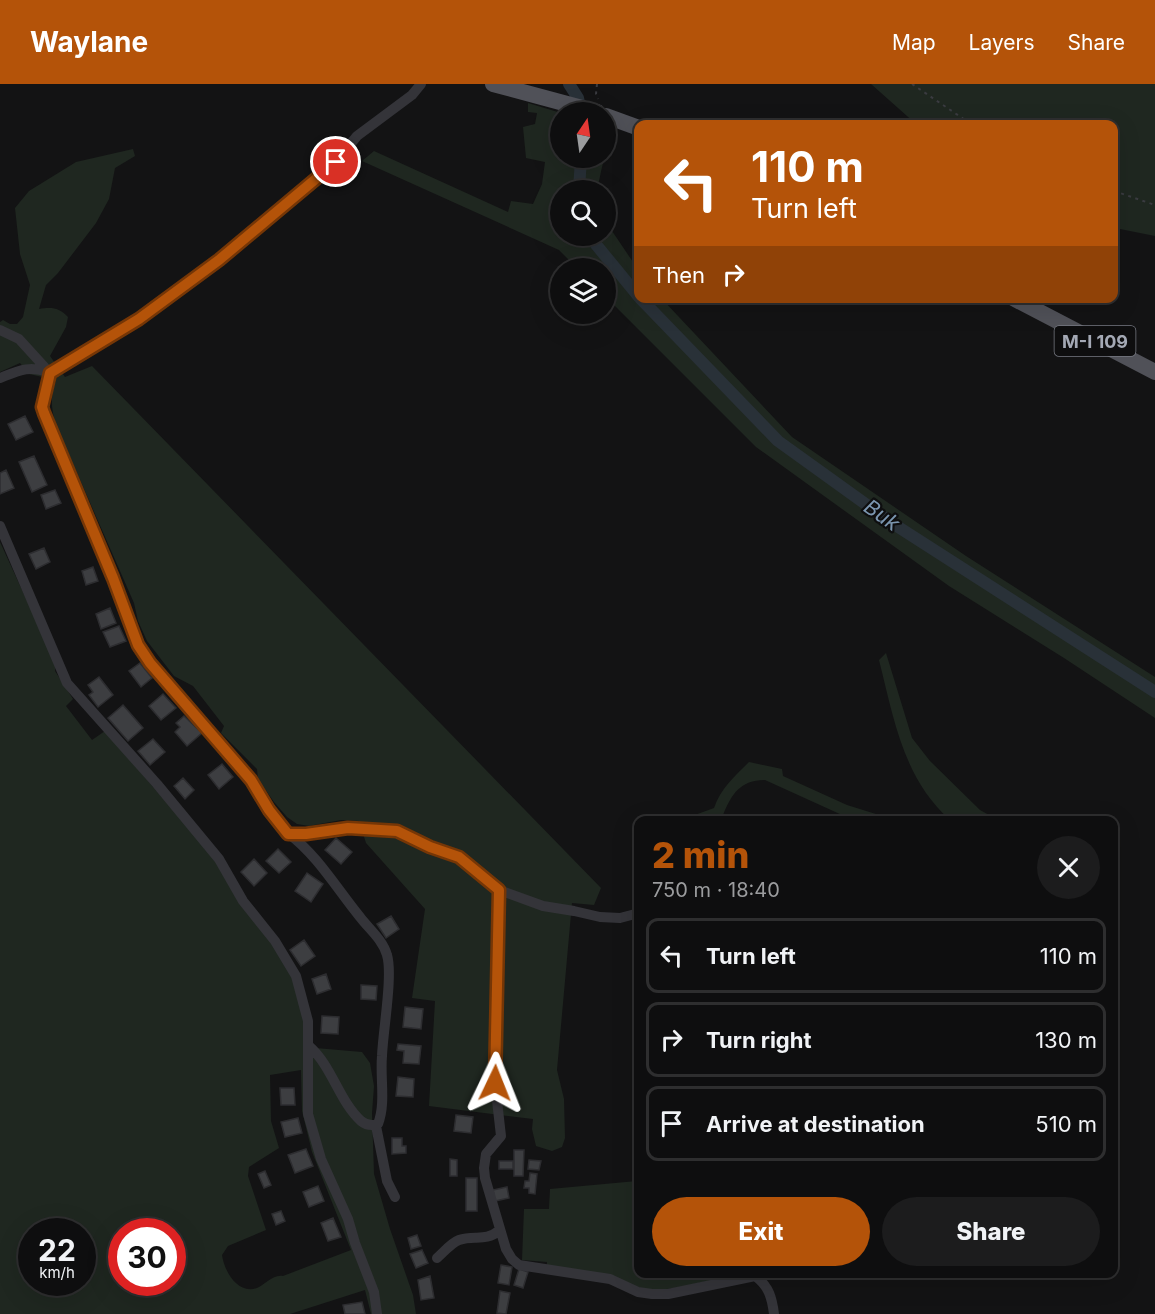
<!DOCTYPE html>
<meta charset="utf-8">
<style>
body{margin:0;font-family:Inter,sans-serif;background:#1c1c1d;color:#f1f3f6;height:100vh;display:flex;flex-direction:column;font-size:22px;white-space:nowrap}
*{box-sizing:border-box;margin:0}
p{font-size:20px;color:#9b9c9e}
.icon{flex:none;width:33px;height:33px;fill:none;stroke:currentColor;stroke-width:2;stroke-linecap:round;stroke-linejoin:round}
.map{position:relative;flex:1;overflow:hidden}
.sheet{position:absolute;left:634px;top:732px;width:484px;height:462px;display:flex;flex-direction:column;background:#0e0e0f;border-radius:12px;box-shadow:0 6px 24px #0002,0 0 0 2px #2e2e2f}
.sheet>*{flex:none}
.top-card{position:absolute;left:634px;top:36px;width:484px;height:183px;border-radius:12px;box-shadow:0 6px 24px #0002,0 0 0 2px #2e2e2f;background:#b45309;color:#fff;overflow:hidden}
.needle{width:39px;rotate:13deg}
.tools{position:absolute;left:550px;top:18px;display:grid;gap:12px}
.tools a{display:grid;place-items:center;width:66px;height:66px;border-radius:50%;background:#0e0e0f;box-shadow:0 6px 24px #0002,0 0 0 2px #2e2e2f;font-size:30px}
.speed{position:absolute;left:18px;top:1134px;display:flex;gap:12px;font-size:30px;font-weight:700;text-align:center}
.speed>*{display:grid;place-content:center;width:78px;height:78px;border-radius:50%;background:#0e0e0f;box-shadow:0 6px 24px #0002,0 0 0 2px #2e2e2f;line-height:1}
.speed small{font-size:15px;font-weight:400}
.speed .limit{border:9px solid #d22;background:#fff;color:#111}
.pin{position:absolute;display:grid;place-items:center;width:51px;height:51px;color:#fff;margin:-26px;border:3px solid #fff;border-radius:50%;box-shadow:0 2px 6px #0007}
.me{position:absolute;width:66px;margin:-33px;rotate:2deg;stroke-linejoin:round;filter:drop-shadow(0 0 4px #0008)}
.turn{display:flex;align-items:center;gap:21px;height:126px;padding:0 18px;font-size:27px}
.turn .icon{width:78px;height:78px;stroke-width:2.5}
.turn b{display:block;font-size:42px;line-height:51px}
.then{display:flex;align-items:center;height:57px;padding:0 18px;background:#0003;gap:12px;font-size:22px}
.round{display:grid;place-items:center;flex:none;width:63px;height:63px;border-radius:32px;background:#1c1c1d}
.headline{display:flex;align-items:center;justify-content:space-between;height:102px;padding:0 18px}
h1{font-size:36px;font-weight:800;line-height:45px;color:#b45309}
.primary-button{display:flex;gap:12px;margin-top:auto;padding:12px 18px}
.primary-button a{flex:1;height:69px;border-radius:36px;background:#b45309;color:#fff;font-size:24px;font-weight:800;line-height:69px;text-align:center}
.primary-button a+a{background:#1c1c1d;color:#f1f3f6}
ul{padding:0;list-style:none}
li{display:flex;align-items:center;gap:18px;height:75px;margin:0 12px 9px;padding:0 6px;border:3px solid #2e2e2f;border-radius:12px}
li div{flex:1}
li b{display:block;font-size:22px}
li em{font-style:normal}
header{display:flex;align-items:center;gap:36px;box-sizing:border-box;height:84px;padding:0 30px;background:#b45309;color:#fff}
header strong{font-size:28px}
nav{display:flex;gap:33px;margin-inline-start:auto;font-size:21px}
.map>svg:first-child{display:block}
.green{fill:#1f2720;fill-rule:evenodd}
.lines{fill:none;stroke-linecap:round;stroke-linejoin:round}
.canal{stroke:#293138;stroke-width:12}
.building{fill:#3d3e41;stroke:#2d2d30;stroke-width:1.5}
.path{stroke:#3a3b40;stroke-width:2;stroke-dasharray:3 4.5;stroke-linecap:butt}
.minor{stroke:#343439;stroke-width:10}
.primary{stroke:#505158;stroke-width:16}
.route-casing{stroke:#753606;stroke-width:15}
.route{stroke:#b45309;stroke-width:10}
.labels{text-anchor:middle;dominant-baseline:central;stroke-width:4.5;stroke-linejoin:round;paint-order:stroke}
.shield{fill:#0e0e0f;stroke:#777a83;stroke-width:1.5}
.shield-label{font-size:18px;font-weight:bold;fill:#a4a9b5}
.water-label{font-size:21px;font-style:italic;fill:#7b96b0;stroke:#0e0e0f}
</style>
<header>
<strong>Waylane</strong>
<nav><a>Map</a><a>Layers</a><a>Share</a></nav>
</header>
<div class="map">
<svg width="1155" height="1230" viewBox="0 0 1155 1230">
<rect width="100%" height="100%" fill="#131314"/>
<path class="green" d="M871,0H1155V152L1115,144L1114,40H916Z
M528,19L561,29V74H604L597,106H561V152H606V138L639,187V214L662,215L792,353L966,472L1155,593V634L1064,574L949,502L756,363L606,213V184H577L559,166L362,77L374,67L508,128L511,117L533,120L542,100L545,78L526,74L523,43L535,40L537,29L528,28Z
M133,65L135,72L115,84L109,115L96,139L58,189L46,201L39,225C51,223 59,223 68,233L66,243L50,272L65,293L92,282L601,804L594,821L572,819L557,986L564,1015L565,1054L562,1063L552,1067L536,1062L532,1045L533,1035L429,1022L435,917L412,914L425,825L366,759L359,737L341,736L309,742L297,740L287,733L274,718L258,695L257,685L221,649L224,642L193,602L174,592L147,557L138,537L134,519L56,341C51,324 50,313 56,296L29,290L20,279L0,288V238L3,236L10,240H17L23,233L30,201L20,170L15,124L29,107L76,78Z
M0,458L56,580L55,587L73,615L66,622L92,656L105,647L215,775L272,858L293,894L305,937L304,963L362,968L370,979L374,1002L372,1029L374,1090L390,1145L413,1211L416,1230H371L365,1206L290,1230H0ZM301,986L302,1027L312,1068L351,1166L283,1192C273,1190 266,1200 257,1204C237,1211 224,1186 222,1171L228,1162L266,1146L248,1092L249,1083L279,1064L271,1037L270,991ZM32,1148H82V1198H32ZM122,1148H172V1198H122Z
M886,569L912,654L930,677L980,726L998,736H950C903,694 894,635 879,576Z
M749,678L782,685L783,692L847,721L895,736H853L765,696C741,696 732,709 723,731L735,736H681L714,724C721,704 735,692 749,678Z
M639,835V928H632Z
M639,978V1190H741L737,1191L675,1204L658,1206L646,1205L547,1183V1178L522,1176L524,1125H549L550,1105L637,1097L634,998Z"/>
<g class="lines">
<path class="canal" d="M569,0L578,14L581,28
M579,106L581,74
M589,152L639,213
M640,214L778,357L892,439L1155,608"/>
</g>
<path class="building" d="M25,332L33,348L16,356L8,340Z
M34,372L47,401L32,408L19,378Z
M6,386L14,404L0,410V389Z
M55,406L61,419L46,425L41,411Z
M44,464L50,478L36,485L29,470Z
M93,483L98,497L86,501L82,487Z
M110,524L116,539L101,545L96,530Z
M119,542L126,557L110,563L103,548Z
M140,579L152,594L141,603L129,587Z
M99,593L113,611L98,623L89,611L93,608L88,601Z
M163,610L176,624L161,636L149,622Z
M123,621L143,644L128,657L108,634Z
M184,632L202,649L187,662L175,648L180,643L176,639Z
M153,655L165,668L150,681L138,667Z
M222,680L233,693L219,705L208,691Z
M183,694L194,706L185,715L174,702Z
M336,754L352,768L341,780L325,766Z
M278,765L291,778L279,789L266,777Z
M254,775L267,789L254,802L241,788Z
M307,789L323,800L311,818L295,807Z
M391,832L399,845L386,854L377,840Z
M304,856L315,872L301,882L290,866Z
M326,890L331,905L317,910L312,895Z
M361,901L377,902L376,916L361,915Z
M405,923L423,925L421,945L403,943Z
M322,932L339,933L338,950L321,949Z
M398,960L421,962L419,980L403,979L404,967L397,966Z
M398,993L414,995L413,1013L396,1012Z
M280,1004H294L295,1021H281Z
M456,1031L473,1033L471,1049L454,1047Z
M298,1034L302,1049L285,1053L281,1038Z
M392,1054H402V1062H406V1069L392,1070Z
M306,1065L313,1082L295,1089L288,1071Z
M514,1066H524L523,1092H514Z
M450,1075L457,1076V1092H450Z
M529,1076L541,1077L539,1086L528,1085Z
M499,1077H513V1085H499Z
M265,1087L271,1101L264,1104L258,1090Z
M530,1089L537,1090L535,1110L529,1109V1104H524L525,1097H529Z
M466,1094H477V1127H466Z
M318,1102L324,1117L309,1123L303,1108Z
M507,1103L509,1114L495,1117L493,1106Z
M281,1127L285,1137L276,1141L272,1130Z
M333,1134L341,1153L328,1157L321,1139Z
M417,1151L421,1162L411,1165L408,1154Z
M422,1166L428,1179L416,1184L410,1170Z
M501,1181L512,1183L509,1201L498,1199Z
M519,1185L528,1188L523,1204L514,1201Z
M430,1192L434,1214L421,1216L418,1196Z
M500,1207L510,1209L506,1230L497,1229Z
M362,1218L365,1230H345L343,1221Z"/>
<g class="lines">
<path class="path" d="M597,0L596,10L598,15
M912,0L971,40
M1114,107L1155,121"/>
<path class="minor" d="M421,0L412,11L357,52L336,78L219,176L139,235L50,289L42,323L44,329L113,494L138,561L150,579L251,696L269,726L288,749L307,750L348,744L397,747L430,763L459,773L499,806L495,999L501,1052L486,1070L484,1084L485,1094L506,1165L512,1175L519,1181L610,1195L638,1208L652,1210H668L755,1192C769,1202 772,1214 774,1230
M0,246L19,255L50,289
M0,294C18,287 29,281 48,288
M0,442L67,599L157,700L219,775L243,817L275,857L296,892L308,937V1030L321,1075L348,1135L355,1159L374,1208L377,1230
M289,750C318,772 337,805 360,833C369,845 383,856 387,871C393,891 383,947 382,972C380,994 386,1019 378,1040C372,1042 366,1041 361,1037C339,1017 332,982 309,962
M499,806L543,822L574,827L600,833L620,834L639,829
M376,1042L387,1097L395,1113
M437,1174C444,1168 451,1159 459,1156C475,1150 484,1159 500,1146"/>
<path class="primary" d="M493,0L597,28
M606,32L639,44
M1013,214L1155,288"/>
</g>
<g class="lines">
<g class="route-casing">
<path id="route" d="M336,78L219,176L139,235L50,289L42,323L44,329L113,494L138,561L150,579L251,696L269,726L288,750H306L348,744L397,747L430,763L459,773L499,806L495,999"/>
</g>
<use href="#route" class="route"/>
</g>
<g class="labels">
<rect class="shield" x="1054.5" y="242" width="81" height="30" rx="4.5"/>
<g class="shield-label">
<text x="1095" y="257">M-I 109</text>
</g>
<g class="water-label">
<text transform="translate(882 431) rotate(35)">Buk</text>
</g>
</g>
</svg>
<div class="tools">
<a><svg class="needle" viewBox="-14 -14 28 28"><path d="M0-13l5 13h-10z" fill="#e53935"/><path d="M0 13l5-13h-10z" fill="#9b9c9e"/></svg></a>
<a><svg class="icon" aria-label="search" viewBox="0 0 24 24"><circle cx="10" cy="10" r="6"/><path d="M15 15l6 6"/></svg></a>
<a><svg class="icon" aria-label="layers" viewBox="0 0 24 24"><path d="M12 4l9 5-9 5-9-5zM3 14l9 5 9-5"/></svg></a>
</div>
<div class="speed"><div>22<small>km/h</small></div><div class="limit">30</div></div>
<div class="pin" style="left:336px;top:78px;background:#d93025"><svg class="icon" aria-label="arrive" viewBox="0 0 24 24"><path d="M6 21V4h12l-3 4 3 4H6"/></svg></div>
<svg class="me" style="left:495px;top:999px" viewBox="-20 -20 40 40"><path d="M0-17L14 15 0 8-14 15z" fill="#b45309" stroke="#fff" stroke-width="4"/></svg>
<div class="top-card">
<div class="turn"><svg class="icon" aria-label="left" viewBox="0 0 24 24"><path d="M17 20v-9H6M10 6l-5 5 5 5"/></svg><div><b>110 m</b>Turn left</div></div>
<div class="then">Then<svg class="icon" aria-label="right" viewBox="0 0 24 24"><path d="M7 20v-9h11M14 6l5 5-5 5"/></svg></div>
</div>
<section class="sheet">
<div class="headline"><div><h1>2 min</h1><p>750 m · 18:40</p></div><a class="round"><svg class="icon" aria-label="close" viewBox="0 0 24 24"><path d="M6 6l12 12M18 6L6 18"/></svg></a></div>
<ul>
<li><svg class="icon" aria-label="left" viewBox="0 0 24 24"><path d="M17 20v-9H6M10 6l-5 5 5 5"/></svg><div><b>Turn left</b></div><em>110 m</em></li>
<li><svg class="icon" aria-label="right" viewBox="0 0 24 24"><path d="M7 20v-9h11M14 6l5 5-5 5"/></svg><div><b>Turn right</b></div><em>130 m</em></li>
<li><svg class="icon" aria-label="arrive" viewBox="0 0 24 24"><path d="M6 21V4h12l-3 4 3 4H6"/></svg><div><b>Arrive at destination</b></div><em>510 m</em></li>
</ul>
<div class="primary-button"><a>Exit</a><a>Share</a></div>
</section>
</div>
